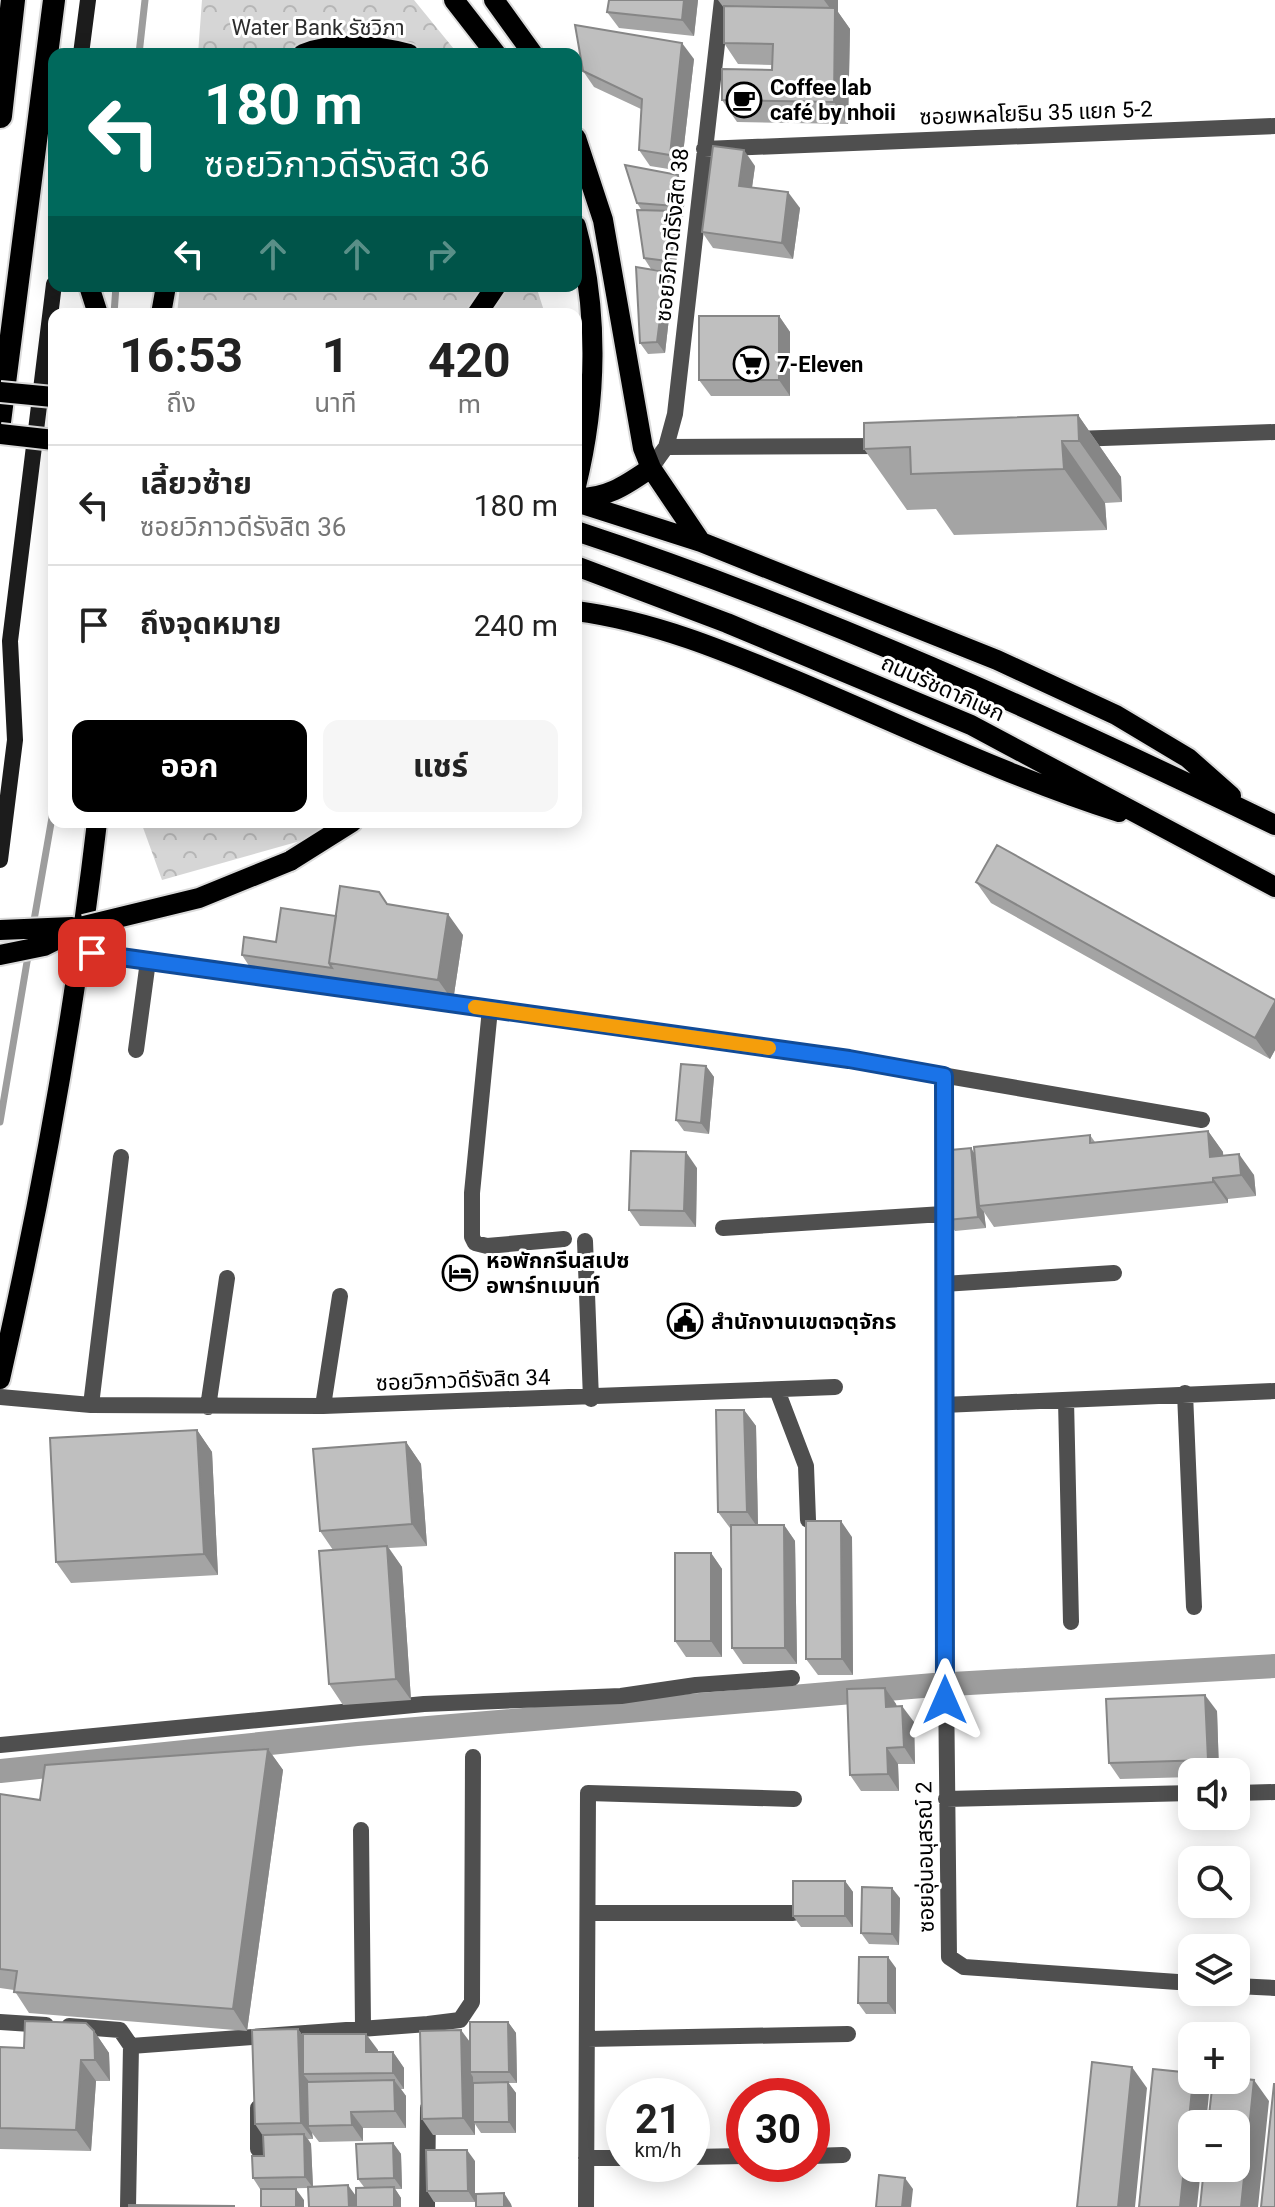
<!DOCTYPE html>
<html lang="th">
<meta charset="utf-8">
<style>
body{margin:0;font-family:Roboto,"Noto Sans Thai",sans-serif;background:#f6f6f6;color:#222;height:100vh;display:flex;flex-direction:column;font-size:30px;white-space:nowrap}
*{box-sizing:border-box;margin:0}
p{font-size:26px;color:#767676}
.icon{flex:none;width:44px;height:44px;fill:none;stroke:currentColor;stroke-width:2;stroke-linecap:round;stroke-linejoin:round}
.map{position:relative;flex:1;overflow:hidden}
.drawer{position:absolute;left:48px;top:308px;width:534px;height:520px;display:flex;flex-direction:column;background:#fff;border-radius:16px;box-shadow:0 4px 20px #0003}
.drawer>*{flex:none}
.hud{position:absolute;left:48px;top:48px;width:534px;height:244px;border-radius:16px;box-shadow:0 4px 20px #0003;background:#00695c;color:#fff;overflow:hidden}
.fabs{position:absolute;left:1178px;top:1758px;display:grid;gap:16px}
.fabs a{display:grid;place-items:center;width:72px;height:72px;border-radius:16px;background:#fff;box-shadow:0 4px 20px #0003;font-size:40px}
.speed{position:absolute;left:606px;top:2078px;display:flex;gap:16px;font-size:40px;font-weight:700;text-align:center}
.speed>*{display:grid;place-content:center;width:104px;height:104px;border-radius:50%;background:#fff;box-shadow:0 4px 20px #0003;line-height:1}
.speed small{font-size:20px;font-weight:400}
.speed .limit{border:12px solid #d22;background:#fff;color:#111}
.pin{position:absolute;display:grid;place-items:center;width:68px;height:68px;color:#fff;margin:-34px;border-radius:16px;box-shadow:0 4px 12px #0006}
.me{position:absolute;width:88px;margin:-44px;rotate:0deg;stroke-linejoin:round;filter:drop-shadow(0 0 6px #0008)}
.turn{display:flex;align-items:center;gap:28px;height:168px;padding:0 24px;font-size:36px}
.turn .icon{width:104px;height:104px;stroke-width:2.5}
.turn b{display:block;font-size:56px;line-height:68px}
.lanes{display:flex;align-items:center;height:76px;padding:0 24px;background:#0003;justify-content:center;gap:40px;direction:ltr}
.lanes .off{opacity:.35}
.eta{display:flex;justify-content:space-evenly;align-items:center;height:136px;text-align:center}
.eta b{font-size:48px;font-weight:700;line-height:56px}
.action{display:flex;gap:16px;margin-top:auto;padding:16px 24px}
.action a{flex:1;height:92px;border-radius:16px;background:#000;color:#fff;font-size:32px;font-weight:700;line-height:92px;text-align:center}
.action a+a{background:#f6f6f6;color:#222}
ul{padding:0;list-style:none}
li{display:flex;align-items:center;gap:24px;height:120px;padding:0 24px;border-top:2px solid #e0e0e0}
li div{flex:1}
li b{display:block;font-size:30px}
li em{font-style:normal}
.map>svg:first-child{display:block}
.forest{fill:url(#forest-crowns)}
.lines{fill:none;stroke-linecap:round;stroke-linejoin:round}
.stream{stroke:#9d9d9d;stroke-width:7}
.canal{stroke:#9d9d9d;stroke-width:24}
.primary-casing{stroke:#dbdbdb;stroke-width:24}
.trunk-casing{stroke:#dbdbdb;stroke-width:26}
.motorway-casing{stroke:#dbdbdb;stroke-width:28}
.minor{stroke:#4f4f4f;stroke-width:16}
.secondary{stroke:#1c1c1c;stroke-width:16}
.primary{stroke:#000;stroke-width:20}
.trunk{stroke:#000;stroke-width:22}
.motorway{stroke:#000;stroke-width:24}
.primary-bridge-casing{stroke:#dbdbdb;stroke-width:24;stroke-linecap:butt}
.primary-bridge{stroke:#000;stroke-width:20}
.wall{fill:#a4a4a4}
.shaded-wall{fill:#868686}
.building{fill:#bfbfbf;stroke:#868686;stroke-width:2}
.route-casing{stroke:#114b97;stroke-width:20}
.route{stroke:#1a73e8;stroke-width:14}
.slow{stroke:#f59e0b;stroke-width:14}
.labels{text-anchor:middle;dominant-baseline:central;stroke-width:6;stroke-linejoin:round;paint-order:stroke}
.park-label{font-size:22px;fill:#2d2d2d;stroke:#fff}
.poi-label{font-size:22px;font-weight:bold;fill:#000;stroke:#fff;text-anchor:start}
.street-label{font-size:22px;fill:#000;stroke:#fff}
</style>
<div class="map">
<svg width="1275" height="2207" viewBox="0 0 1275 2207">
<defs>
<pattern id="forest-crowns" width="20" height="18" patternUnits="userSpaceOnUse" patternTransform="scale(2)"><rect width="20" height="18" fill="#d6d6d6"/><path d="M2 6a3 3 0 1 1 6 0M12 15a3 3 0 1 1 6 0" fill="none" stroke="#b6b6b6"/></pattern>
</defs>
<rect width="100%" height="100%" fill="#fff"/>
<path class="forest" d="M202,0H414L458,54H198Z
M180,286H536L545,314H177Z
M141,822H336L318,836L162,880Z"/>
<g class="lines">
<path class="stream" d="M139,54L145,0
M114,314L116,286
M33,926L54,806
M0,1122L29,950"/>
<path class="canal" d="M0,1771L357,1734L934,1685L1275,1666"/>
<g class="primary-casing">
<path id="primary" d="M454,0L496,54
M494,0L533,54
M303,54C337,41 374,45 409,54
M576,138L603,220L643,448L651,468L701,542
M576,226C599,311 597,401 576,486
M89,286L98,314
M161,314L166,286
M477,314L496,286
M576,498C607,499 626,485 651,468
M576,502L701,542L997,660L1116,715L1188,758L1231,796
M576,531C817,610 1047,715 1275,825
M576,566L727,623L971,725L1275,887
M576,611C653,621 725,651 797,681C904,726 1009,777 1119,812
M290,861L352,822
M0,930L72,927
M0,955L44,946L84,926
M0,1379C42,1195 75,1010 97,822"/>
</g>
<g class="trunk-casing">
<path id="trunk" d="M0,422L54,0"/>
</g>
<g class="motorway-casing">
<path id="motorway" d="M0,116L13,0"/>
</g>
<path class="minor" d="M704,149L1275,126
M1075,439L1275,432
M666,447L884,446
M651,468L666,447L675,414L722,0
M80,951L849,1059L1202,1120
M490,1009L472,1193V1237L475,1243L487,1246L564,1239
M136,1050L148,961
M944,1076L943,1405L949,1957L964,1967L1192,1983
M723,1228L943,1214
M585,1241L591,1399
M943,1284L1114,1273
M777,1390L806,1466L808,1520
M1185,1393L1194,1607
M0,1397L91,1405L121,1157
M1066,1400L1071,1622
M91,1405L323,1406L835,1387
M943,1405L1275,1391
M323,1406L340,1296
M208,1407L227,1278
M0,1745L424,1704L621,1696L696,1685L792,1678
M1236,1793L1275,1792
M946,1799L1192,1793
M361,1830L363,2027
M588,1913H793
M1236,1986L1275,1988
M0,2022L46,2025
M428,2024L460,2020L472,2002L473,1757
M69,2026L120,2030L131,2046L128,2207
M587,2039L848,2034
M131,2046L428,2024V2053
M258,2149V2108
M812,2156L843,2155
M692,2157L744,2156
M586,2158H624
M427,2207L428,2108
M586,2207L588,1793L794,1799"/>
<path class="secondary" d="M81,54L88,0
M0,860L15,740L10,641L54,284"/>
<use href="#primary" class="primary"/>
<use href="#trunk" class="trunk"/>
<use href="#motorway" class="motorway"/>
<g class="primary-bridge-casing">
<path id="primary-bridge" d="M0,392L53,397
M0,434L54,440
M84,926L199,898L290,861"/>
</g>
<use href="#primary-bridge" class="primary-bridge"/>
</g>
<path class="wall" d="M609,0H698L694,36L619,28L607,12Z
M718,0H838V12L850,29L848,124L737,122L722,100L772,70L773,65L738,64L724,43V8Z
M694,59L681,171L650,166L639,150L641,109L594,87L583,71Z
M755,166L752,187L800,208L793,259L713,248L702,232Z
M686,186L683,217H677L681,222L675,272L651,269L644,258L642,211L637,203Z
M673,283L665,353L648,354L640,343Z
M779,316L790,332V396H711L699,380Z
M1078,415L1121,477L1122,502L1105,503L1107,530L954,535L936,509L907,510L864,449Z
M976,882L1275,1000V1050L1270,1059L991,903Z
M388,905L463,935L453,1001L253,972L242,955L276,942L336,916Z
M706,1066L714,1077L709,1134L684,1131L676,1120Z
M1208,1131L1223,1152V1156L1254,1175L1256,1196L1228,1199V1203L994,1227L984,1212L986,1228L955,1231L947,1220L974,1153L1090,1135L1095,1142Z
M697,1168L696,1227L640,1226L629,1210Z
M744,1410L756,1426L758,1525H784L795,1541L797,1664H743L732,1648L731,1528H730L718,1512Z
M197,1430L212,1452L218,1575L71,1583L56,1562Z
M406,1442L421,1464L427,1546L389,1548L402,1567L411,1700L343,1705L329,1684L333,1550L320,1531Z
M852,1537L853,1675H818L806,1659Z
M711,1553L722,1569V1657H686L675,1641Z
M885,1688L896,1704L897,1706L914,1722L915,1764H898L899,1791H861L850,1775Z
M1217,1711L1219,1772H1192V1777L1120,1779L1109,1763Z
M268,1749L283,1770L247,2031L29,2013L14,1990L0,1988V1794L40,1800Z
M845,1881L853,1892V1927H801L793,1916Z
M900,1898L899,1945L869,1944L861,1933Z
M896,1968V2014H866L858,2003Z
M508,2022L516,2033L517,2083H508L516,2093V2133H481L475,2124V2135H433L422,2119L470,2042Z
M298,2029L303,2036L366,2034L378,2052H393L404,2068V2089H401L406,2096V2128H363V2141L319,2142L312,2133L313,2139H308L311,2144L313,2187L356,2196L364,2187L358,2179L393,2143L401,2154L402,2189H395L401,2198V2207H309L308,2188L260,2189L253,2178L264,2156L263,2136L255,2124Z
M94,2031L109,2053L110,2081H96L91,2151L0,2149V2047L24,2048Z
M475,2161V2202H434L427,2191Z"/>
<path class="shaded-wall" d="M684,0H698L694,36L682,20Z
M824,0H838V12L850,29L848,124L834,102L835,15Z
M682,43L694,59L681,171L670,155Z
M744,150L755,166L750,202L739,186Z
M678,175L686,186L683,217L675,206Z
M788,192L800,208L793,259L782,243Z
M673,211L681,222L675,272L667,261Z
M666,272L673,283L665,353L657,342Z
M779,316L790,332V396L779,380Z
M1078,415L1121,477L1122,502L1079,441Z
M1062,441L1105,503L1107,530L1064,469Z
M448,914L463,935L453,1001L438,980Z
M1275,1002V1050L1270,1059L1255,1038Z
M706,1066L714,1077L709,1134L701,1123Z
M1208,1131L1223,1152L1225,1178L1210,1157Z
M971,1148L978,1159L979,1206L984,1212L986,1228L978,1217Z
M686,1152L697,1168L696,1227L684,1211Z
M1239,1154L1254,1175L1256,1196L1241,1175Z
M1213,1178L1228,1199V1203L1213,1182Z
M744,1410L756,1426L758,1528L747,1512Z
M197,1430L212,1452L218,1575L204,1554Z
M406,1442L421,1464L427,1546L412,1524Z
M841,1521L852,1537L853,1675L842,1659Z
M784,1525L795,1541L797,1664L785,1648Z
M387,1546L402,1567L411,1700L396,1679Z
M711,1553L722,1569V1657L711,1641Z
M885,1688L896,1704L897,1723L886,1707Z
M1205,1695L1217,1711L1219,1772H1217L1208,1760Z
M902,1706L914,1722L915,1764L904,1747Z
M887,1748L898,1764L899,1791L888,1774Z
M268,1749L283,1770L247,2031L233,2009Z
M845,1881L853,1892V1927L845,1916Z
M892,1888L900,1898L899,1945L892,1934Z
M888,1957L896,1968V2014L888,2003Z
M508,2022L516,2033L517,2083L509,2072Z
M298,2029L309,2045L303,2074L311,2084L308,2126L312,2133L313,2139L301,2123Z
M461,2030L473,2046L470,2072L473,2077L474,2122H473L475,2124V2135L463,2118Z
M94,2031L109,2053L110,2081L95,2060Z
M366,2034L378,2050V2068L366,2052Z
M393,2052L404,2068V2089L393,2073Z
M81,2060L96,2081L91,2151L76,2130Z
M1132,2067L1147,2088L1135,2207H1118Z
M394,2080L406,2096V2128L395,2111Z
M1193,2080H1199L1209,2094L1206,2124H1192V2168H1201L1197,2207H1180Z
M1254,2080L1269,2101L1258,2207H1241Z
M508,2082L516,2093V2133L509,2122Z
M351,2112L363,2128V2141L352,2125Z
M304,2134L311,2144L313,2188L305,2177Z
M393,2143L401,2154L402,2189L394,2178Z
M467,2150L475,2161V2202L468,2191Z
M905,2178L913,2189L911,2207H902Z
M348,2185L356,2196V2207H349Z
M394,2187L401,2198V2207H394Z
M296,2189L304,2200V2207H296Z
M504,2193L511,2204L512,2207H504Z"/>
<path class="building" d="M609,0H684L682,20L607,12Z
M724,6L835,8L834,102L722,100V69L772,70L773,44L724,43Z
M575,25L682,43L670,155L639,150L642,99L583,71Z
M713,146L744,150L739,186L788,192L782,243L702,232Z
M625,165L678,175L675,206L637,203Z
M637,210L673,211L667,261L644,258Z
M636,267L666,272L657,342L640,343Z
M699,316H779V380H699Z
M1078,415L1079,441H1062L1064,469L911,474L910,447L864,449V423Z
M997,845L1275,1000V1002L1255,1038L976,882Z
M340,886L379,892L387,904L448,914L438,980L329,963Z
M281,908L336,916L329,963L332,968L242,955L244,937L276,942Z
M681,1064L706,1066L701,1123L676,1120Z
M1208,1131L1210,1157L1239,1154L1241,1175L1213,1178V1182L979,1206L974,1147L1090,1135V1143Z
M971,1148L978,1217L947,1220L940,1151Z
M631,1151L686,1152L684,1211L629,1210Z
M716,1410H744L747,1512H718Z
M197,1430L204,1554L56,1562L50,1438Z
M406,1442L412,1524L320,1531L313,1449Z
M806,1521H841L842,1659H806Z
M731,1525H784L785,1648H732Z
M387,1546L396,1679L329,1684L319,1551Z
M675,1553H711V1641H675Z
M885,1688L886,1707L902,1706L904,1747L887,1748L888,1774L850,1775L847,1689Z
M1205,1695L1208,1760L1109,1763L1106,1699Z
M268,1749L233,2009L14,1992L17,1971L0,1969V1794L40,1800L45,1765Z
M793,1881H845V1916H793Z
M862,1887L892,1888V1934L861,1933Z
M859,1957H888V2003H858Z
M25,2021L86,2023L94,2031L95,2060H81L76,2130L0,2128V2047L24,2048Z
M470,2022H508L509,2072H470Z
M298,2029L301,2123L255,2124L252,2030Z
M461,2030L463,2118L422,2119L420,2031Z
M303,2034H366V2052H393V2073L303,2074Z
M1092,2062L1132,2067L1118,2207H1077Z
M1153,2069L1192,2073L1193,2080L1180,2207H1139Z
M1236,2078L1254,2080L1241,2207H1200L1204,2168H1236V2124H1208L1213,2080H1236Z
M394,2080L395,2111L351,2112L352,2125L308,2126L307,2082Z
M508,2082L509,2122H473V2083Z
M1274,2084H1275V2207H1261Z
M304,2134L305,2177L253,2178L252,2156H264L263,2135Z
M393,2143L394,2178L358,2179L356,2144Z
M426,2150H467L468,2191H427Z
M879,2175L905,2178L902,2207H876Z
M348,2185L349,2207H309L308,2187Z
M394,2187V2207H356V2188Z
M261,2189H296V2207H261Z
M504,2193V2207H476V2194Z
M129,2205L234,2206V2207H129Z"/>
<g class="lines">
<g class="route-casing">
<path id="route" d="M92,953L849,1059L944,1076L945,1700"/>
</g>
<use href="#route" class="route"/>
<path class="slow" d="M475,1007L769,1048"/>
</g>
<defs>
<g id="cafe-ring" transform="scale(1.8)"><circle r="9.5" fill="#fff" stroke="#000" stroke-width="1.5"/><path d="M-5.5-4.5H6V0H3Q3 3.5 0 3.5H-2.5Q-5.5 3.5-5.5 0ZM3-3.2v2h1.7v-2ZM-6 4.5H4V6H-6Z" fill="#000"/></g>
<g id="supermarket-ring" transform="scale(1.8)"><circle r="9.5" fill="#fff" stroke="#000" stroke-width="1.5"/><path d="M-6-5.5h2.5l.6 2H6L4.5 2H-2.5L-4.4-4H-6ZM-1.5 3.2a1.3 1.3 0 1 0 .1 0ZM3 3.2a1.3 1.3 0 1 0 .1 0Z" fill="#000"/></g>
<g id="hotel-ring" transform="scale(1.8)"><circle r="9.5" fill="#fff" stroke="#000" stroke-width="1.5"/><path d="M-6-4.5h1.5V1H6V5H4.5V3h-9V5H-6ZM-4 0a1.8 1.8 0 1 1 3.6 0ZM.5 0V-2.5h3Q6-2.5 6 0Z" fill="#000"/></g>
<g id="civic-ring" transform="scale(1.8)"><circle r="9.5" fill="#fff" stroke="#000" stroke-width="1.5"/><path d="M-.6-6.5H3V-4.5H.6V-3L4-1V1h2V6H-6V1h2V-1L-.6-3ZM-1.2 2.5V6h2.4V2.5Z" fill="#000"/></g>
</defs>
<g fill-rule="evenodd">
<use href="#cafe-ring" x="744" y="100"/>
<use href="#supermarket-ring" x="751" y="364"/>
<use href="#hotel-ring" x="460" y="1273"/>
<use href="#civic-ring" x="685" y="1321"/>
</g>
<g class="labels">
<g class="park-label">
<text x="318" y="27">Water Bank รัชวิภา</text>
</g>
<g class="poi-label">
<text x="770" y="87">Coffee lab<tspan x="770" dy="25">café by nhoii</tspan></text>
<text x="777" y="364">7-Eleven</text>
<text x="486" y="1260">หอพักกรีนสเปซ<tspan x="486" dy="25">อพาร์ทเมนท์</tspan></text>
<text x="711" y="1321">สำนักงานเขตจตุจักร</text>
</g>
<g class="street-label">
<text transform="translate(1036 113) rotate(-2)">ซอยพหลโยธิน 35 แยก 5-2</text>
<text transform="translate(672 235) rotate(-84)">ซอยวิภาวดีรังสิต 38</text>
<text transform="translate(943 688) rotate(24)">ถนนรัชดาภิเษก</text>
<text transform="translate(463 1380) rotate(-2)">ซอยวิภาวดีรังสิต 34</text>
<text transform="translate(925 1857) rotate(-91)">ซอยอุ่นอนุสรณ์ 2</text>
</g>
</g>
</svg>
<div class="fabs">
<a><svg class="icon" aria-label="sound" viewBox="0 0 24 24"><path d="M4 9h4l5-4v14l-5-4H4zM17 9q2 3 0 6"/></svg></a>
<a><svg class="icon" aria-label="search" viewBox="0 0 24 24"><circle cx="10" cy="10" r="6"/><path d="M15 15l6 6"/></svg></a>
<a><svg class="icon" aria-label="layers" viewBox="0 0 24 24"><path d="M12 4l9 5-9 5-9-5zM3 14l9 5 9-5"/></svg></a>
<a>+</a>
<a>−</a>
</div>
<div class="speed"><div>21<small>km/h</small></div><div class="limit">30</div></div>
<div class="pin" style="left:92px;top:953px;background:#d93025"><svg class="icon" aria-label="arrive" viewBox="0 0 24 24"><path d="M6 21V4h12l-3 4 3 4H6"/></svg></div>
<svg class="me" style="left:945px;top:1700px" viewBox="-20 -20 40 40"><path d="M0-17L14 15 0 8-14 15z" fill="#1a73e8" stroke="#fff" stroke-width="4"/></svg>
<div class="hud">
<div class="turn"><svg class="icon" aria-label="left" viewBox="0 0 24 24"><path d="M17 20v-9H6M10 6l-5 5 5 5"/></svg><div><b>180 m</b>ซอยวิภาวดีรังสิต 36</div></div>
<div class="lanes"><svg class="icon" aria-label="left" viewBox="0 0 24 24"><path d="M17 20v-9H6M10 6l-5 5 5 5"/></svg><svg class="icon off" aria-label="ahead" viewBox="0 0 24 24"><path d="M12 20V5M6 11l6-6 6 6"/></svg><svg class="icon off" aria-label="ahead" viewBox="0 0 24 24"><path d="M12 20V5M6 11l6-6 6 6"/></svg><svg class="icon off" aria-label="right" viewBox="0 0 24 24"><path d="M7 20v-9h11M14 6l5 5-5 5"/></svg></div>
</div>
<section class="drawer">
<div class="eta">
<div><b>16:53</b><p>ถึง</p></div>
<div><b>1</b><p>นาที</p></div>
<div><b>420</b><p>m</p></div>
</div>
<ul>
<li><svg class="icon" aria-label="left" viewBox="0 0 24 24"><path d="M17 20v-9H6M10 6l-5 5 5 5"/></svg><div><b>เลี้ยวซ้าย</b><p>ซอยวิภาวดีรังสิต 36</p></div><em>180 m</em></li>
<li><svg class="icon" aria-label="arrive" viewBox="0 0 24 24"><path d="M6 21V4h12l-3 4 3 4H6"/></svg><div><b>ถึงจุดหมาย</b></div><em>240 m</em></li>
</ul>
<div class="action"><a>ออก</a><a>แชร์</a></div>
</section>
</div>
